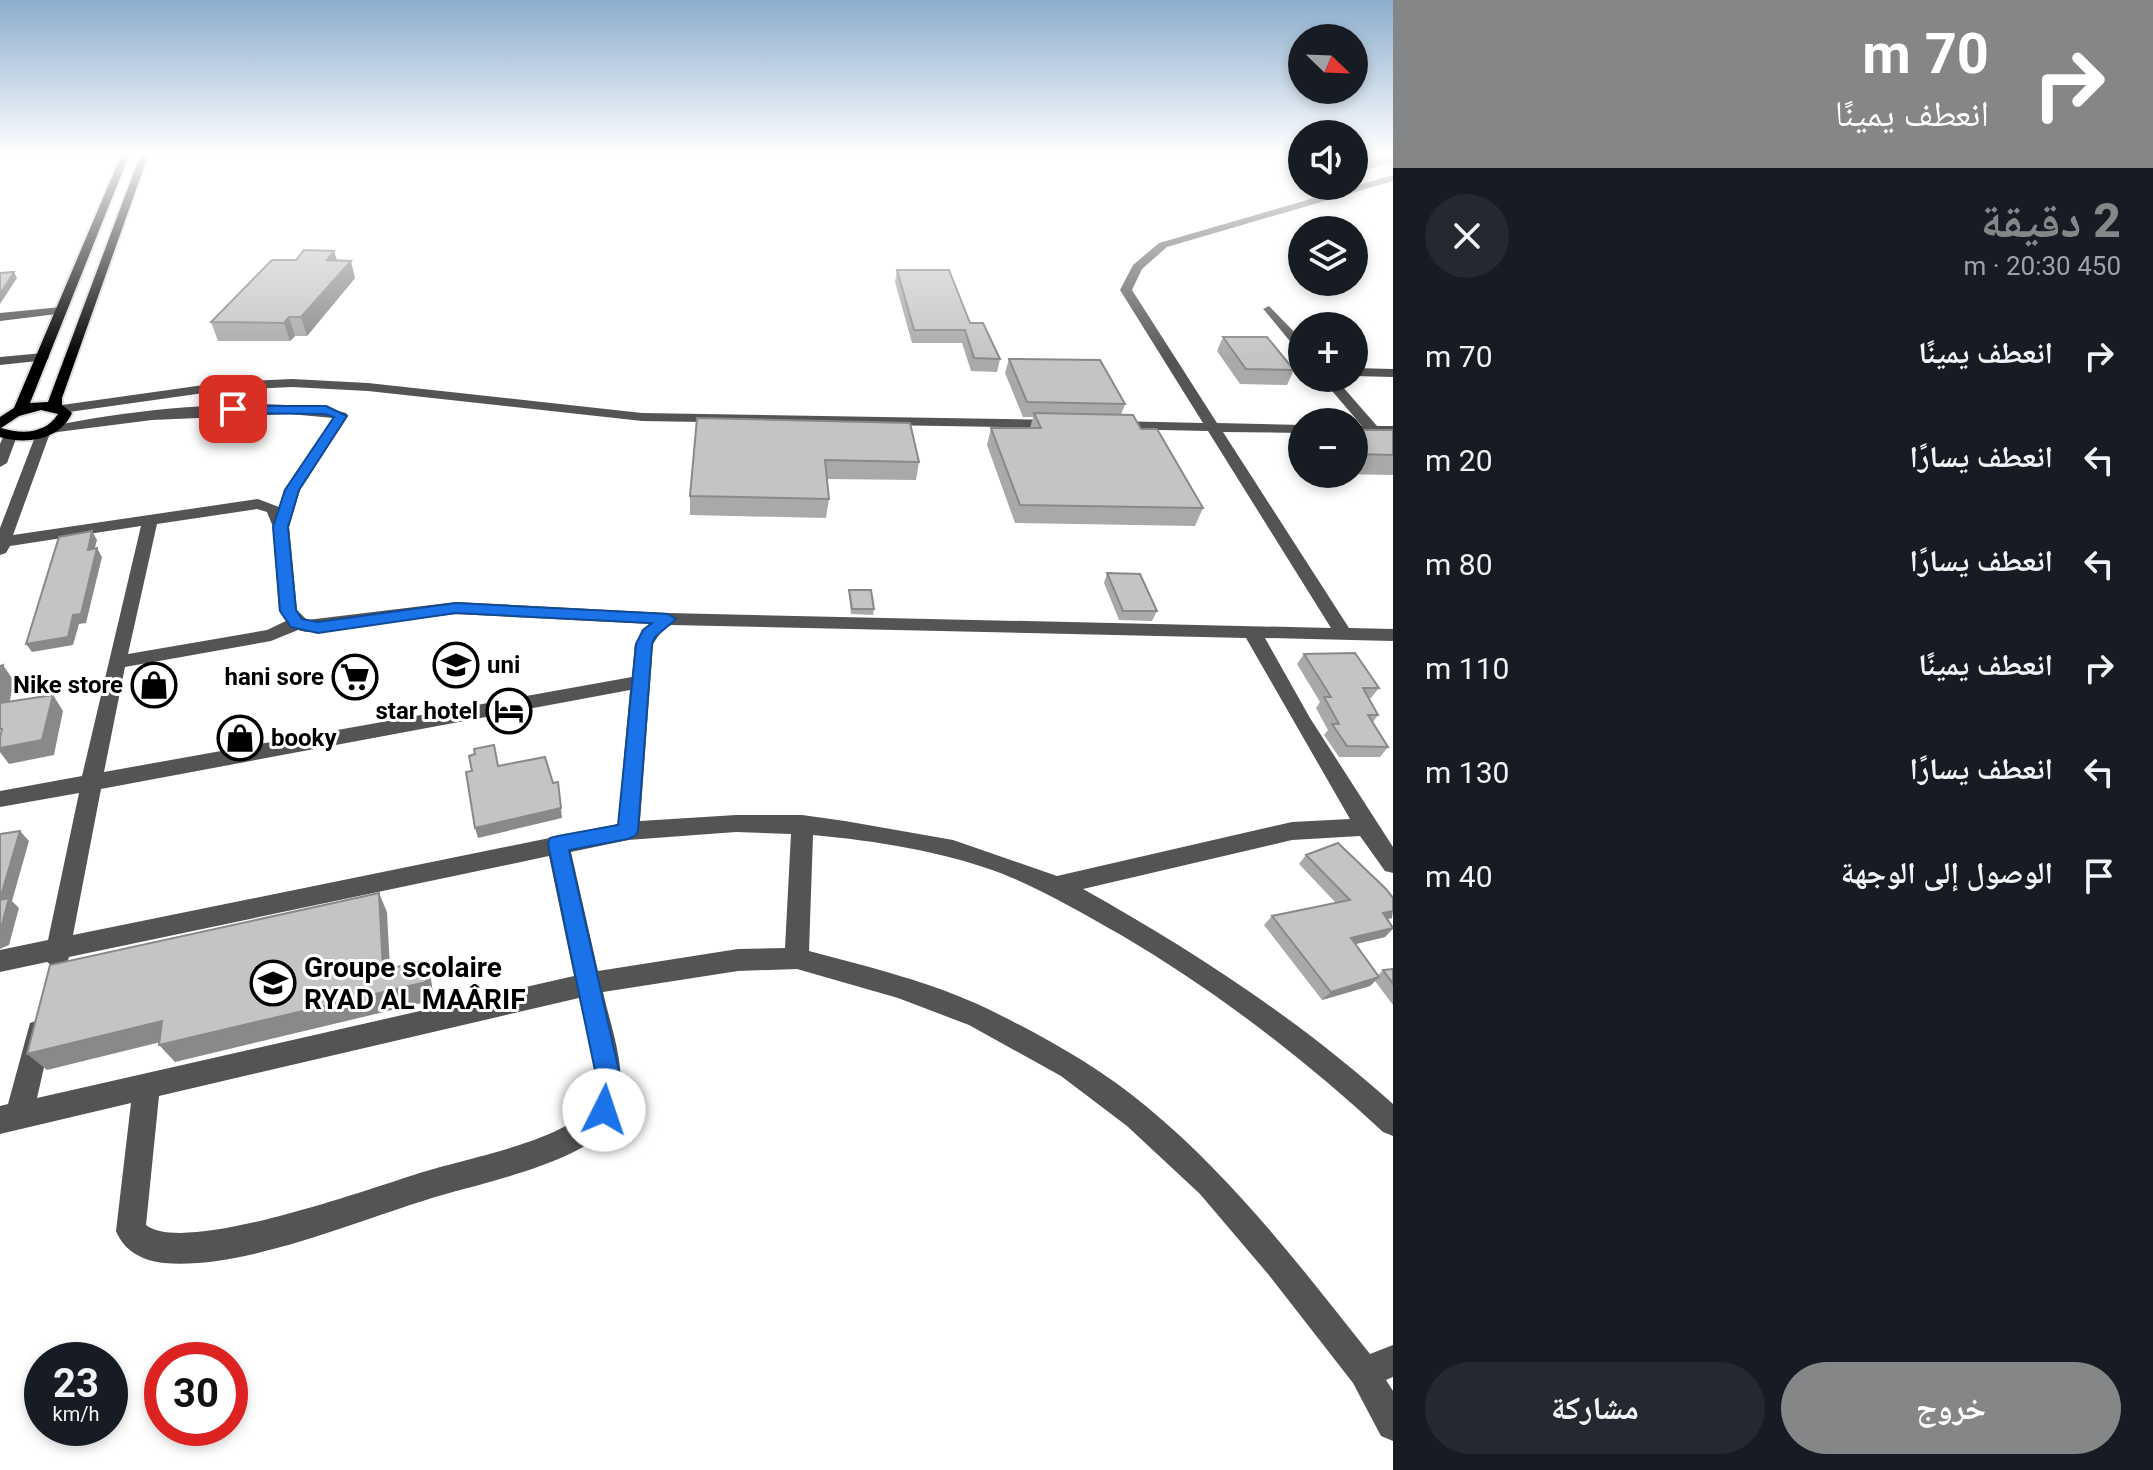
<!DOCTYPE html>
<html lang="ar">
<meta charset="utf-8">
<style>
body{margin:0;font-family:Roboto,"Noto Naskh Arabic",sans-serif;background:#242831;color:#f1f3f6;direction:rtl;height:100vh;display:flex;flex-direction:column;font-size:30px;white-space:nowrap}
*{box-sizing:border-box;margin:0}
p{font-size:26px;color:#9ea1a6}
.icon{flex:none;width:44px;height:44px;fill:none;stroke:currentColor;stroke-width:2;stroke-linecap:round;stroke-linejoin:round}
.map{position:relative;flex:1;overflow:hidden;direction:ltr}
.drawer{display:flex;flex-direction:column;background:#171b24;width:760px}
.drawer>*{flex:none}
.guide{background:#858687;color:#fff;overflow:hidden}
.needle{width:52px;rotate:113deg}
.fabs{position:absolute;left:1288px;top:24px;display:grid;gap:16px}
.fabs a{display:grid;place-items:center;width:80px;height:80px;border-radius:50%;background:#171b24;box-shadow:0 4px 12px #0003;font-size:40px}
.speed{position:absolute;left:24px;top:1342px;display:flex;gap:16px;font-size:40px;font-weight:700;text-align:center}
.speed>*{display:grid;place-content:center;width:104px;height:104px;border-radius:50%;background:#171b24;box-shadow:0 4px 12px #0003;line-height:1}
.speed small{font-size:20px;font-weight:400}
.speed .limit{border:12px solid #d22;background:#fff;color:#111}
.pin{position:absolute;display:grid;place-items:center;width:68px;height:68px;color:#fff;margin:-34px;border-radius:16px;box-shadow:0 4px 12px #0006}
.me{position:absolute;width:88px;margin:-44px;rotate:4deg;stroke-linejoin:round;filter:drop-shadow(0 0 6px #0008)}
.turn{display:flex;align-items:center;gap:28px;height:168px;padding:0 32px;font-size:36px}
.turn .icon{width:104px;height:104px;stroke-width:2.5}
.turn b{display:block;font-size:56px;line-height:68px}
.round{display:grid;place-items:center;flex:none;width:84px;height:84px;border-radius:42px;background:#242831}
.overview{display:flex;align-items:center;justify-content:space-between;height:136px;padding:0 32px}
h1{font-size:48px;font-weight:800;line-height:60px;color:#858687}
.button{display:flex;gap:16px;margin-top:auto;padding:16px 32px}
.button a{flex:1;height:92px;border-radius:48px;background:#858687;color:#fff;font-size:32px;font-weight:800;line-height:92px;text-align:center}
.button a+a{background:#242831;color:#f1f3f6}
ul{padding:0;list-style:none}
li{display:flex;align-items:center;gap:24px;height:104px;padding:0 32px}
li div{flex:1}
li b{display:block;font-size:30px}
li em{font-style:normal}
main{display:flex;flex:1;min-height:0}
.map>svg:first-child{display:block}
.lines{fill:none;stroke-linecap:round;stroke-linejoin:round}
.major-casing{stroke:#dbdbdb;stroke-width:4}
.minor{fill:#545454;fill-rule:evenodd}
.major{fill:#000;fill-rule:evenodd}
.wall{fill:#a9a9a9}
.shaded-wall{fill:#898989}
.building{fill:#c4c4c4;stroke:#898989;stroke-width:2}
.route{fill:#1a73e8;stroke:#114b97;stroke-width:2}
.labels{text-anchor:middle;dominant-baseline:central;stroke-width:6;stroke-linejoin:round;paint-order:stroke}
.poi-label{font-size:24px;font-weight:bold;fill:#000;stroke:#fff;text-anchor:end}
.near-poi-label{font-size:28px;font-weight:bold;fill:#000;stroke:#fff;text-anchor:start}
</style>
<main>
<section class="drawer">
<div class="guide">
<div class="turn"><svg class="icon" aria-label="right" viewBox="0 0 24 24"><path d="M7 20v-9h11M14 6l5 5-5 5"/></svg><div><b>70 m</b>انعطف يمينًا</div></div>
</div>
<div class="overview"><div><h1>2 دقيقة</h1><p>450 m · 20:30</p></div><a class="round"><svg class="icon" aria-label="close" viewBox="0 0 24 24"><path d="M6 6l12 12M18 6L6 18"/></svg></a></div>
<ul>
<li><svg class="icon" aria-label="right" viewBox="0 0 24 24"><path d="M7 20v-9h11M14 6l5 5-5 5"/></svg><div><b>انعطف يمينًا</b></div><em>70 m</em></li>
<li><svg class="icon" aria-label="left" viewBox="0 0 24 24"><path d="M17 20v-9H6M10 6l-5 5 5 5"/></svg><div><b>انعطف يسارًا</b></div><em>20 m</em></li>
<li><svg class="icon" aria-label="left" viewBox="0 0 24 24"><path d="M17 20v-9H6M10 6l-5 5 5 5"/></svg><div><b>انعطف يسارًا</b></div><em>80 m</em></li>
<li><svg class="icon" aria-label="right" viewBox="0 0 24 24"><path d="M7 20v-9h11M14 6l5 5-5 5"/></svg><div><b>انعطف يمينًا</b></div><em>110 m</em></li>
<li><svg class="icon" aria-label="left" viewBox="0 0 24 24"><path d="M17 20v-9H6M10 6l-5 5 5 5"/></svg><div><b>انعطف يسارًا</b></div><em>130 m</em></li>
<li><svg class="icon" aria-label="arrive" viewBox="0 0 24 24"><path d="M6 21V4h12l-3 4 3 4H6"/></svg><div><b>الوصول إلى الوجهة</b></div><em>40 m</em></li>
</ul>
<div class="button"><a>خروج</a><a>مشاركة</a></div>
</section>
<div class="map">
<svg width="1393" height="1470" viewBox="0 0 1393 1470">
<rect width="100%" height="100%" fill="#fff"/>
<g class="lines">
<g class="major-casing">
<path id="major" d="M122,153H130L30,403L48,402L141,153H149L62,398V405L72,413C60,440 26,445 0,437V417L14,408ZM41,410L58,414C45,435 21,434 1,428L19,416Z"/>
</g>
<path class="minor" d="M1393,175V181L1167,247L1142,269L1132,290L1217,423L1302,425V433L1223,432L1349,628L1393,629V641L1265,638L1310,718L1393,847V873L1385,871L1360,836L1292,840L1083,889C1194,951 1298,1019 1393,1104V1136L1383,1132C1302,1057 1216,991 1121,935C1082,913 1045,891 1003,874C942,851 877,841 813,835L809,951C869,967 932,982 988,1009C1043,1036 1099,1067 1147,1107C1233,1178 1301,1267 1370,1354L1393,1345V1377L1386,1380L1393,1391V1441L1381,1436L1353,1383L1268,1274L1200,1194L1127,1126L1061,1076L969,1025L898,998L797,969L738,971L603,992C612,1033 633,1082 611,1122C589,1162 473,1185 429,1199C354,1222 242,1270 164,1263C143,1261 124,1251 116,1231L131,1103L0,1134V1106L8,1104L30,1023L39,1020L48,1023L52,1032L37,1098L574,976L549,856L69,957L66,966L57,969L47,962L0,972V950L48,940L79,793L0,807V791L82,776L141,526L10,546L6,553L0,555V528L38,429C116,411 268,393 346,413L348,416L300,490L289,527L297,610L307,620L456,602L668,613L1331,628L1208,431L1114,429L1107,425L1114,421L1203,423L1120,290L1133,265L1159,243ZM290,414L333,418L284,490L279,507L258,499L13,535L50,433L152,420ZM257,509L267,512L273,527L279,611L286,621L267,630L128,654L157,524ZM456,614L649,624L635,644L632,677L104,772L125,667L271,641L298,630L306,632ZM671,625L1246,638L1350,819L1292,822L1057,876L953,840L845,821L802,815H736L640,821L653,644L663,629ZM630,690L618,824L73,935L101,789ZM736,832L791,834L785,948L738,949L598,971L571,852L628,840ZM579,998C584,1023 604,1083 591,1105C569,1140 463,1159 423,1172C374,1187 185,1256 146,1225L159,1096Z
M1269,306L1302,340V352L1298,351L1265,311L1263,309Z
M61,307L65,309V313L0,321V313Z
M43,353L49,357L47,360L0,365V357Z
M1354,368L1393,369V377L1354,376Z
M1321,378H1335L1377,426H1393V434H1354V426H1362Z
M292,379L368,383L642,413L1058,420L1065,424L1058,428L642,421L368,391L292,387L225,390L62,413L55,409L62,405L225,382Z
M10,432L17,436L7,463L0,467V444L5,433Z"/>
<use href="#major" class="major"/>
</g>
<path class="wall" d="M1354,153H1393L1365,170L1354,169Z
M334,251L337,260L355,278L307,336H295L290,341H218L211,322L296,260Z
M897,270L970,323L1000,359L997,372L971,371L962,343H912L895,282Z
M1223,337L1294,370L1287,385L1240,384L1217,351Z
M1009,359L1125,404L1121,415L1141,429L1203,508L1195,526L1015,523L987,445L991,428H1030L1033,417H1023L1005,373Z
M697,418L919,462L916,480L827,479L829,499L826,518L690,515V496Z
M1354,430H1393V475L1337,474H1354Z
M1107,573L1157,611L1152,621L1119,620L1104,583Z
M849,590L874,609L873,615L851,614L849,595Z
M1304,654L1379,688L1371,698H1368L1378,715L1373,722L1388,747L1380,757H1339L1324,735L1328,730L1316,708L1320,702L1297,664Z
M1306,855L1392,918L1388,919L1393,926V929L1385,937L1356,944L1378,975L1383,970L1393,969V1005L1375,981L1370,986L1322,1000L1264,925L1272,916L1336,903L1299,864Z"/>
<path class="shaded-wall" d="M1393,156V163L1365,170L1369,162Z
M334,251L339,268L327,260Z
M351,261L355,278L307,336L301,317Z
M14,272L17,278L0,304V294Z
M289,317L295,336L290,341L284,323Z
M92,531L97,540L92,558L88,550Z
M97,548L102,557L86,623L79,624L73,645L32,652L26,644Z
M3,665L14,681L6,719L0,710V679Z
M53,695L63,711L54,755L9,764L0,752V748Z
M558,782L562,818L478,838L475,828Z
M20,831L29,841L12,901L19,908L9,945L0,949V900Z
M379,893L387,912L391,988L383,970Z
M1393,911L1392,918L1374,922L1383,913Z
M1393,928L1385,937L1343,947L1351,938Z
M424,961L431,979L434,1000L175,1062L159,1045Z
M1379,977L1370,986L1322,1000L1331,992Z
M162,1021L177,1038L47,1070L27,1054Z"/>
<path class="building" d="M1354,153H1393V156L1369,162L1354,161Z
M304,250L334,251L327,260L351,261L301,317H289L284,323L211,322L272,260H296Z
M897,270H949L970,323H983L1000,359L974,358L965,330H914Z
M14,272L0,294V273Z
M1223,337H1267L1294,370L1246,369Z
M1009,359L1100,360L1125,404L1027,402Z
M1034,413L1133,415L1141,429H1157L1203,508L1020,505L991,428H1041Z
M697,418L910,423L919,462L825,460L829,499L690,496Z
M1354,430H1393V455L1354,454Z
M92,531L88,550L97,548L81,614L73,615L68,637L26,644L59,537Z
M1107,573L1140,574L1157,611H1123Z
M849,590H871L874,609H852Z
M1355,653L1379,688H1363L1378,715H1368L1388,747L1347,746L1332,724H1339L1324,697H1331L1304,654Z
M3,665L0,679V666Z
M53,695L42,740L0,748V737L2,729H0V703Z
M494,745L498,766L545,757L553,783L558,782L561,808L475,828L466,772L472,771L469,756L475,754L474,749Z
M20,831L0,899V834Z
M1338,843L1386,889L1393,898V911L1383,913L1393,928L1351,938L1379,977L1331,992L1272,916L1350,900L1306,855Z
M379,893L383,970L424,961L426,982L159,1045L162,1021L27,1054L50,965Z
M9,898L0,932V900Z
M1393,969V984L1383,970Z"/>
<linearGradient id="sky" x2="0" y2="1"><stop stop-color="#8cadcc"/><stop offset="0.43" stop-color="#fff"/><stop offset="1" stop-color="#fff" stop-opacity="0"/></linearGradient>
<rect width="1393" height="359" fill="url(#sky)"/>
<path class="route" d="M326,406L347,416L299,490L288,527L296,610L302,619L318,622L456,603L668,614L676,619L655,637L652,644L638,831L635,836L628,839L569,850L621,1080C622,1095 619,1106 613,1119L604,1123L595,1119L592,1110L597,1095V1080L548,844L550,838L558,836L618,825L636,644L643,630L652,623L456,613L318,633L291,627L280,611L273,527L285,490L334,417L325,414L233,413L227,409L233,406Z"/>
<defs>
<g id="university-ring" transform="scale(2.3)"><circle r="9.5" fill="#fff" stroke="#000" stroke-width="1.5"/><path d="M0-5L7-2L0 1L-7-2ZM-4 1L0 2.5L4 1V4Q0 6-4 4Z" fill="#000"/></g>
<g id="supermarket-ring" transform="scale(2.3)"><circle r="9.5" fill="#fff" stroke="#000" stroke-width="1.5"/><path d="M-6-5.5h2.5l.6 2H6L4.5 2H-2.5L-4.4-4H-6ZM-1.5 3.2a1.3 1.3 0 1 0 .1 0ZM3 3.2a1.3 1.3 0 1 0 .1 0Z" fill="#000"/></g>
<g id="shop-ring" transform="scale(2.3)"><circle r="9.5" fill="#fff" stroke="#000" stroke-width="1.5"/><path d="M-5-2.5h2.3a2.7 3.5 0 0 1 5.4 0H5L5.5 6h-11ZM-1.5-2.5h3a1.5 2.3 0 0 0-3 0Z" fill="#000"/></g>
<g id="hotel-ring" transform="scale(2.3)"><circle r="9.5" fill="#fff" stroke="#000" stroke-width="1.5"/><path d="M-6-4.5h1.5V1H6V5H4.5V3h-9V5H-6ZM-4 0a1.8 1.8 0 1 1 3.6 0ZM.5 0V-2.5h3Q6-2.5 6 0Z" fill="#000"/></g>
<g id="school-ring" transform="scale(2.3)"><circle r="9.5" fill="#fff" stroke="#000" stroke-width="1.5"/><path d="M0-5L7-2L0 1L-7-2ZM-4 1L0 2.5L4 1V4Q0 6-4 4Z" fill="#000"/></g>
</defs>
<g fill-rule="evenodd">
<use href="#university-ring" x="456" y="665"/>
<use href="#supermarket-ring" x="355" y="677"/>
<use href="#shop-ring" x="154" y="685"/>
<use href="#hotel-ring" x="509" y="711"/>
<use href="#shop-ring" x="240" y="738"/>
<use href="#school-ring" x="273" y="983"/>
</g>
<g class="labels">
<g class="poi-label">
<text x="487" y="665" text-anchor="start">uni</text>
<text x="324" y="677">hani sore</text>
<text x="123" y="685">Nike store</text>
<text x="478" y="711">star hotel</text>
<text x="271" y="738" text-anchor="start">booky</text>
</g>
<g class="near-poi-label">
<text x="304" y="967">Groupe scolaire<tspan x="304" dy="32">RYAD AL MAÂRIF</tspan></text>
</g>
</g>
</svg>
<div class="fabs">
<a><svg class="needle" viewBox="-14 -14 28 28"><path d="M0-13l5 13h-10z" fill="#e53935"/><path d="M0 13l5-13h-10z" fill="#9ea1a6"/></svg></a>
<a><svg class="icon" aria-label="sound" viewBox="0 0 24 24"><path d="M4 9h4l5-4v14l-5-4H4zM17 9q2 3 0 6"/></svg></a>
<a><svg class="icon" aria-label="layers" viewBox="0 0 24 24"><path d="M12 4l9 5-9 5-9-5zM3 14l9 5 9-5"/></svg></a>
<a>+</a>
<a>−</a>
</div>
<div class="speed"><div>23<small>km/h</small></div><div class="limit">30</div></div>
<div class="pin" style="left:233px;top:409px;background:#d93025"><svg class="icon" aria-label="arrive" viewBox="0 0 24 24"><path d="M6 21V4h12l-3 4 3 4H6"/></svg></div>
<svg class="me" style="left:604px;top:1110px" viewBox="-20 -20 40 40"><circle r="19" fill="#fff"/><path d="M0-13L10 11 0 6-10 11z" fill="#1a73e8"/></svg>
</div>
</main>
